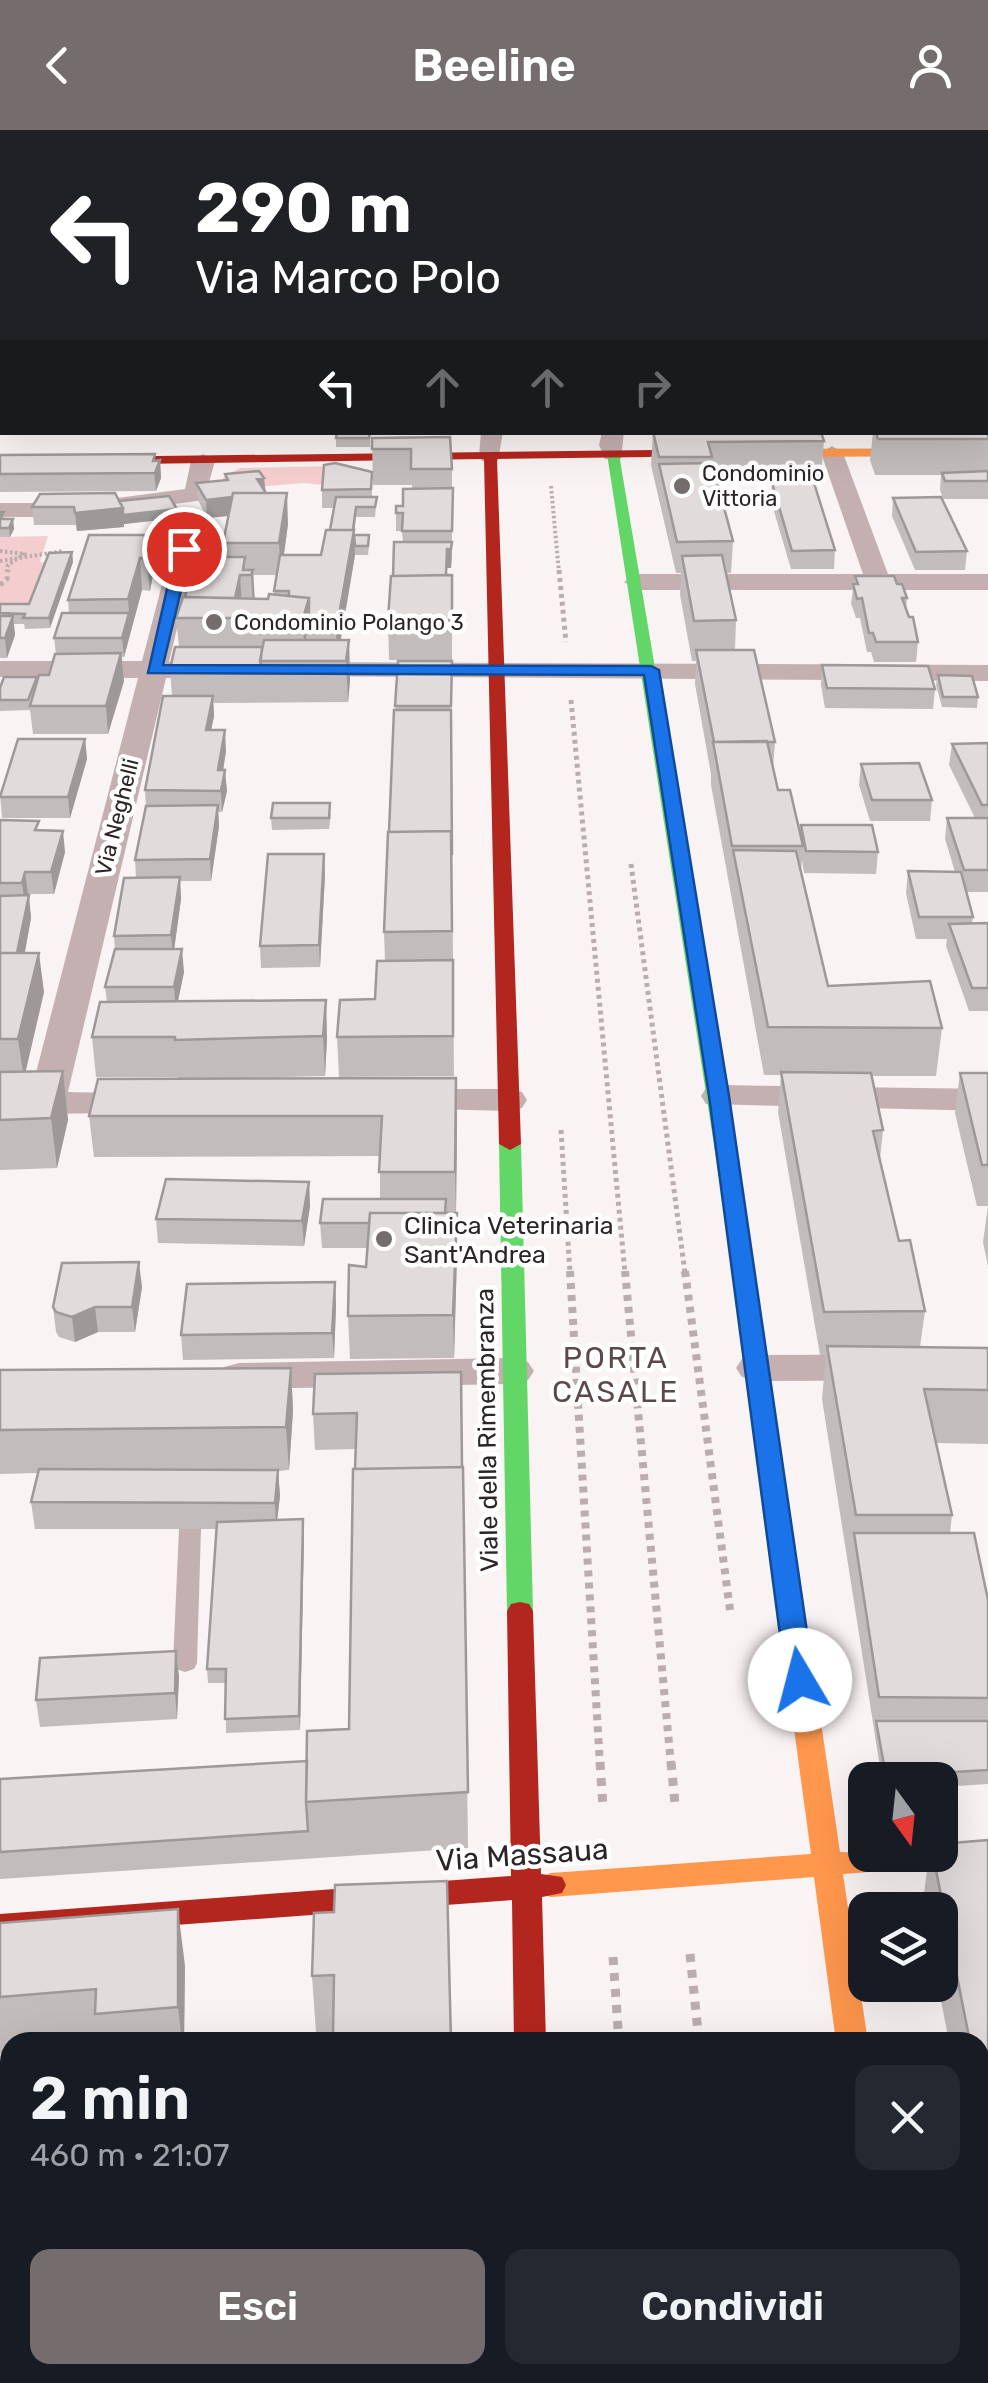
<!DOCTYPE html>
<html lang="it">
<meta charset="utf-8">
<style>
body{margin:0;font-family:Rubik,sans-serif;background:#242831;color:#f1f3f6;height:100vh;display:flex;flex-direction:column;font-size:38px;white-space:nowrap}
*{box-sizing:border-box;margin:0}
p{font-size:32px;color:#9ea1a6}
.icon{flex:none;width:55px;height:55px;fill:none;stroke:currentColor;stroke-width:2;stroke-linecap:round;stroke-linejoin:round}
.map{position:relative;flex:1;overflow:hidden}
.drawer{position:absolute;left:0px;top:1902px;width:990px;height:352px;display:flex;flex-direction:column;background:#171b24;border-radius:30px 30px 0 0;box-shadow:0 10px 40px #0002}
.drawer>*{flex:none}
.hud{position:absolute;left:0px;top:0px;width:990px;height:305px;box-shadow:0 10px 40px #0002;background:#202124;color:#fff;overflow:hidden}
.needle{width:65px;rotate:165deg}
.buttons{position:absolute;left:848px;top:1632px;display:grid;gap:20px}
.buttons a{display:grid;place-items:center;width:110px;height:110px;border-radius:20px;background:#171b24;box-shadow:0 10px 40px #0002;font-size:50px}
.pin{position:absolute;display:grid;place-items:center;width:85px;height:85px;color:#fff;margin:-42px;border:5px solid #fff;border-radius:50%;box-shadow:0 2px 10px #0007}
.me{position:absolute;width:110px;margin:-55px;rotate:352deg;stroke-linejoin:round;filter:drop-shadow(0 0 8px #0008)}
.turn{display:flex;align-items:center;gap:35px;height:210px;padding:0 30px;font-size:45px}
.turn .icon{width:130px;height:130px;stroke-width:2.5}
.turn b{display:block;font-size:70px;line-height:85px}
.lanes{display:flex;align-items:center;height:95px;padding:0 30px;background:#0003;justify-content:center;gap:50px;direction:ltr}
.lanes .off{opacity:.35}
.round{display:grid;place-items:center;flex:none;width:105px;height:105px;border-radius:20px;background:#242831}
.summary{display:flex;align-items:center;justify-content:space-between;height:170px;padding:0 30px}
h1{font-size:60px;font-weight:600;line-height:75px}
.action{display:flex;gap:20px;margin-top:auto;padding:20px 30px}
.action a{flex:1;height:115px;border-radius:20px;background:#756d6d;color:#fff;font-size:40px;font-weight:600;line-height:115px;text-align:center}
.action a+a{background:#242831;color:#f1f3f6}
header{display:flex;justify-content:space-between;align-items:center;height:130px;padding:0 30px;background:#756d6d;color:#fff;font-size:45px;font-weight:600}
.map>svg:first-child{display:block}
.green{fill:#f4cdce}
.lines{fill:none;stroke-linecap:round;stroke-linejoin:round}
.path-far3{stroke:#bbadad;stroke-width:4;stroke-dasharray:2.5 2.5;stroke-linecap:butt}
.path-far2{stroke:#bbadad;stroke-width:5;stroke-dasharray:4 4;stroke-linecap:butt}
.path-far1{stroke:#bbadad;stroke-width:8;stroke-dasharray:6 6;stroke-linecap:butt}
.path{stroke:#bbadad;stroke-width:9;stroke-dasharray:8 8;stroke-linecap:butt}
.lane{fill:#c4b0b0;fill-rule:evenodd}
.street{fill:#c4b0b0;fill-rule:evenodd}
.fast{fill:#63d668;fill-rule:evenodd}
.slow{fill:#ff974d;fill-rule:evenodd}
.jam{fill:#b3261e;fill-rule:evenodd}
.wall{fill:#c2bcbc;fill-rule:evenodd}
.shaded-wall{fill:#9e9999}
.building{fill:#e2dbdb;stroke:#9e9999;stroke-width:2.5}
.route{fill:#1a73e8;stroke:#114b97;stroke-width:2.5}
.poi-dot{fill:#756d6d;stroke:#fff;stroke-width:4}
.labels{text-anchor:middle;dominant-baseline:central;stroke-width:9;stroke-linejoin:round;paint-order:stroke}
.far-poi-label{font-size:22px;fill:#2d2525;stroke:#fff;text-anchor:start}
.far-street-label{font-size:22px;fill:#2d2525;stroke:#fff}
.poi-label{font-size:25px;fill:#2d2525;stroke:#fff;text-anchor:start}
.street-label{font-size:25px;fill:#2d2525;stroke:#fff}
.quarter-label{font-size:30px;letter-spacing:2.5px;fill:#5b4949;stroke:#fff}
.near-street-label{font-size:30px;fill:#2d2525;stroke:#fff}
</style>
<header><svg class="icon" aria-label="back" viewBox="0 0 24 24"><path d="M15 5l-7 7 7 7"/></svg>Beeline<svg class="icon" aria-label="person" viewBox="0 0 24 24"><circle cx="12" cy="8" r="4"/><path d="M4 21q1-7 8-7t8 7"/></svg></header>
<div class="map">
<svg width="988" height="2253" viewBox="0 0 988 2253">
<rect width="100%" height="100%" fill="#faf3f3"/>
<path class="green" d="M333,336L324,355L303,353L220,360L224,346L240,338Z
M48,406L40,432L50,433L31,484H0V407Z
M10,2204V2245H501V2253H0V2214Z"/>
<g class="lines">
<path class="path-far3" d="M551,356L559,443
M0,421L25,424L8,435L7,443
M0,431L63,421"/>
<path class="path-far2" d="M559,440L566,512
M0,455L7,449L8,440
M571,570L625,1143
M631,734L685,1143
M561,1000L570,1143"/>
<path class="path-far1" d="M570,1141L600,1635
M625,1141L671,1635
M685,1141L730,1480"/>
<path class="path" d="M600,1632L603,1677
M671,1632L675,1674
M690,1824L699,1912
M613,1827L619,1912
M640,2245L641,2253
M730,2245L731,2253
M827,2245L828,2253"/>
<path class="lane" d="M0,237H2V243H0Z
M190,1391L198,1394L201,1399L197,1533L194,1539L185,1542L176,1539L173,1533L179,1399L182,1394Z"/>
<path class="street" d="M265,0H296L297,2H267Z
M768,0H788L789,2H770Z
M0,99H2V109H0Z
M0,160H2V172H0Z
M481,302H503L498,331H482L479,326Z
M602,302H624L621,329H605L599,315Z
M832,316L843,323L888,444H988V460H637L624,452L637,444H863L821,323Z
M203,324L215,331L204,370L80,387H0V373H80L185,359L191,331Z
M188,394L200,401L169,532H221L235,540L221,548H166L68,962L158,964L163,972L158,980L145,983L0,984V962H31L138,548L0,547V531H142L176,401Z
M294,532L988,535V551L284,546L280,540Z
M719,955L988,959V981L706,974L701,966L706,958Z
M403,959H509L522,962L527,970L522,978L509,981L390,978L385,970L390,962Z
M988,1224V1250L757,1251L742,1247L736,1238L742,1229L757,1225Z
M513,1228L528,1232L534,1241L528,1250L513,1254L239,1259L224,1255L218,1246L224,1237L239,1233Z"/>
<path class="fast" d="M613,320L619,324L744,1067L733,1074L722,1067L607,324Z
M510,1008L521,1014L533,1481L529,1488H511L507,1481L499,1014Z"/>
<path class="slow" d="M988,318V326L746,327L740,323L746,319Z
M733,1060L744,1067L840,1722L940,1725V1714L988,1711V1733L843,1744L868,1912H836L814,1747L551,1767L540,1763L536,1755L540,1747L551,1743L811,1724L722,1067Z"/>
<path class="jam" d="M655,320V326L650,327L497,329L521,1014L510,1020L499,1014L484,329L0,336V328Z
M520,1472L529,1474L533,1481L541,1744L562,1747L566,1755L562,1763L542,1767L546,1912H514L512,1770L0,1808V1784L511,1746L507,1481L511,1474Z
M526,2245H562V2253H526Z
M883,2245H919L921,2253H885Z"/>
</g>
<path class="wall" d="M166,0H250V2H166Z
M830,0H919L924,2H830Z
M0,37H2V82H0Z
M2,258V299H0V264Z
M988,293V369H943L940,360L941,345H875L870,330L873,302H988Z
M370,302V317H336V308Z
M653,302H821L824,311L821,347L716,348L733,411L731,443H726L736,490L735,520L775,612L773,639L778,660L800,705L801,695L878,722L876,744L804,743L802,730L801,741L828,856L942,898L936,946H872L883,1000L880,1029L899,1111L925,1181L920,1217L988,1218V1314L936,1313L952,1385L950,1403L988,1470V1654L940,1657V1650H882L822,1269L826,1225H820L778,982L781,945H764L711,655V644L695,554L696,531H692L680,465L681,443H676L651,335Z
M450,307L452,339V430L451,438H447V445H452V530H389L388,489L393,446L403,412L402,401H396V376H403L412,359V355H373L372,308Z
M0,325L160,330L161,348L156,361L0,362Z
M372,342V367H377L375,387H356L354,405L369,415L368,425H355L341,510H349L350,551L348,572L213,573L214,586L211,600L226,621L223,640L227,661L222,682H218L219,696L211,751H180L181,769L174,819L184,842L178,871L326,870L327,909L325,946L202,949L457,989L456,1083L457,1125L454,1228L350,1229L348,1186L366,1137L367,1118H322L320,1093L380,1069V1026L94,1027L89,986L179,949L178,947H96L92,907L107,872L105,857L115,819L114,806L136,747L135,730L146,676L145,660L172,566L170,539L179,517L176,488L185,467L224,427L223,413L228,386L207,388L198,370L196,353L225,350V344L265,361L288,394L284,425H321L330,400L334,378H322V360ZM253,445H276L274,464L268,469L254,468Z
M772,353L835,420L834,439H791L771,371Z
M893,368L967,421L965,440H915L892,386Z
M119,371L177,379L178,388L124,394V397L77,401L76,395H34L32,377Z
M0,382H4L5,389H13L14,399L10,407H0Z
M147,414L153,445L150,461L142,460L124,527H122L124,551L108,604H33L30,580L0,581V558L37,552L49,545L56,524L54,508L69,483L68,470Z
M72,422L73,432L50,498L25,499L24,494H14L15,505L7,528H0V474H29Z
M855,446L897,454L907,468L906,479L918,512L916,532H874L871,522H867L860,488H856L851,473Z
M398,531H452L451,600L454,946L339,947L337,907L375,869L385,831L384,802Z
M822,535L935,559L933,579L825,578L821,555Z
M938,545L978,567L977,578L942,577L936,555Z
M85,609L87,629L70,688H2L0,664Z
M988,613V762H966L973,787L972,793H988V881H969L946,816L947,809H916L906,763L908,741L955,742L945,709L947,688H975L949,635L952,614Z
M861,634L932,670L930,691H870L859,655Z
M331,684L329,699L272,700L271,688Z
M0,690L40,700L65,722L54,764H28L31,788L25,823L44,862L25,942L63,941L68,990L57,1038L0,1040Z
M325,745L320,837L261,838L260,816Z
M960,943H988V1136L983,1112L988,1076H977L955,983Z
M309,1052L310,1076L304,1116L158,1113L156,1089Z
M335,1152L336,1177L334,1228L183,1230L181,1205Z
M142,1157L135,1202H98L75,1212L59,1207L56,1202L53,1177Z
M291,1238L293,1281L289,1340L278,1341L280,1366L277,1390L304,1403L300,1600L226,1603V1553H208L207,1539L217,1399H35L31,1372L38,1343L0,1344V1240Z
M315,1244L463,1337L468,1718L0,1749V1649L306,1631L349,1599L355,1319L315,1320L313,1284Z
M176,1521L179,1547L177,1589L40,1597L36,1570Z
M988,1710V2094L985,2072L980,2071V1912H949L938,1855H940V1780H924L923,1771L929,1725H940Z
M314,1783L451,1912L333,1905V1902H316L312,1846Z
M0,1793L185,1836L184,1912H10V1924H0Z
M0,2019L10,2021V2188L0,2189Z"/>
<path class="shaded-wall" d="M231,0H250V2H231Z
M155,324L156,340L160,330L161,348L156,361L153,331Z
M264,348L268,382L207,388L206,370L257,349Z
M287,363L288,394L281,445L279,413Z
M356,377L354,402L355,425L337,530L336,502Z
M123,378L177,379L178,388L124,394V397L77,401L75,383Z
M13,389L14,399L10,407L9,398Z
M146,405L148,425L151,413L153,445L150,461L144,414Z
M452,412L451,438H447L446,453L447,419Z
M72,422L73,432L50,498L49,488Z
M140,428L142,460L124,527L122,508L129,483L128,469Z
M253,440L255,472L253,477L251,445Z
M240,445L242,477L234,474Z
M309,468L310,502H306L307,520L304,529L303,488Z
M13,486L15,505L7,528L5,508Z
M349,510L350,551L348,572L346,531Z
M121,523L124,551L108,604L106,576Z
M213,566L214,586L207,621L206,600Z
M225,600L226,621L220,661L218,640Z
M85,609L87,629L70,688L68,667Z
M225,640L227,661L222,682L221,661Z
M218,675L219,696L211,751L210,729Z
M63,701L65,722L54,764L51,742Z
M324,724L325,745L320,837L319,815Z
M25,742L28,764L25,775L22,753Z
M180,747L181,769L173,828L171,805Z
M29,765L31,788L20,847L17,825Z
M182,819L184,842L176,880L174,857Z
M39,823L44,862L24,949L18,909Z
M326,870L327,909L325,946L323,906Z
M63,941L68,990L57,1038L51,988Z
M456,948L457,989L456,1084L455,1042Z
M309,1052L310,1076L304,1116L302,1091Z
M457,1083V1125L454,1228L453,1185Z
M139,1132L142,1157L135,1202L132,1177Z
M335,1152L336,1177L334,1228L332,1203Z
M95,1177L98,1202L75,1212L72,1187Z
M291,1238L293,1281L289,1340L286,1297Z
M278,1340L280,1366L276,1399L275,1373Z
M303,1389L304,1403L300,1600L299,1586Z
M176,1521L179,1547L177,1589L175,1563Z
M178,1779L185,1836L184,1912H182L178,1877Z"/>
<path class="building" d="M291,0H317L310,2H284Z
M617,0H691V2H618Z
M874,0H919L924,2H879Z
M0,60H2V74H0Z
M2,258V282H0V264Z
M988,293V309H878L876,302H988Z
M337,302H370L369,308H336Z
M653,302H821L824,311L708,312L712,327H659Z
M450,307L452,339H411V319H372V308Z
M155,324L153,331L160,330L155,343L0,344V325Z
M335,333L372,342L371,359L322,360L324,335Z
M712,333L733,411L677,412L659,334Z
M259,341L264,348L257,349L266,363H233L232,367L206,370L196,353L228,350L225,344Z
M988,341V351H945L942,343Z
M772,353H814L835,420L792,421Z
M453,358L452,401H402L403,383H396V376H403V359Z
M115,363L123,378L75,383L74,377H32L40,364Z
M233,363H287L279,413H223Z
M169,366L177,379L123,385V378L119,371Z
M336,367H377L375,377H356L353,400H330Z
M941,367L967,421L916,422L893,368Z
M0,382H4L0,389H13L9,398H0Z
M326,400H354L336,502H306L309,481V468L289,466V461H274L280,425H321Z
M89,405H146L144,414L151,413L147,429L140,428L128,469L68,470Z
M354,405H369L368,416H355Z
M394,412H452L451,419H447L446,445L393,446Z
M72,422L49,488H23L25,484L0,483V474H29L49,423Z
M722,425L736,490L694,491L682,426Z
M195,427H245L243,440H253L251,445H240L235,468L185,467Z
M452,445V490L388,489L391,446Z
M855,446H894L897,454H902L907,468H902L909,487H913L918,512H876L873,503H869L862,468L857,469L853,454H858Z
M269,464L309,468L303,488H176L183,467L268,469Z
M62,483H129L122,508H54Z
M0,486H13L5,508H0Z
M264,510H349L346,531H260Z
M175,517H262L260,539H170Z
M696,520H754L775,612H714Z
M121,523L106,576H30L39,545H49L55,524Z
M398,531H452L451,576H395Z
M822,535L928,536L935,559L827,558Z
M938,545L972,546L978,567H943Z
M4,547H37L28,570H0V558Z
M163,566H213L206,600H225L218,640H225L221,661L145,660Z
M394,580H451L452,725L451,701L389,702Z
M18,609H85L68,667H0Z
M767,611L778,660H790L803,716H732L713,612Z
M988,613V675H982L952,614Z
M919,633L932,670H872L861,634Z
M273,673H330L329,688H271Z
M218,675L210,729L135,730L146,676Z
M947,688H988V740H964Z
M0,690L39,691L35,700L63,701L51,742H25L22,753H0Z
M801,695H872L878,722L806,721Z
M451,701L452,801L384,802L388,702Z
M733,720L796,721L828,856L930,851L942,898L768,897Z
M268,724H324L319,815L260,816Z
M908,741L961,742L973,787H919Z
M180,747L171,805L114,806L124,748Z
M29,765L17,823H0V766Z
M988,793V858H972L949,794Z
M115,819H182L174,857H105Z
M0,823H39L18,909H0Z
M453,830V906L337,907L340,870L375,869L377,831Z
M326,870L323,906L175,910V907H92L100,872Z
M63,941L51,988L0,990V942Z
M781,942L871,943L883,1000L873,1001L899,1111L910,1110L925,1181L824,1182Z
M960,943H988V1035H982Z
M456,948L455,1042H379L382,986H89L98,949Z
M166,1049L309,1052L302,1091L156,1089Z
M323,1069H446L445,1083H370L369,1093H320Z
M370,1083H457L453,1185L348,1186L349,1135L366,1137Z
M139,1132L132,1177H95L72,1187L56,1182L53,1177L62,1133Z
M335,1152L332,1203L181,1205L187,1154Z
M827,1216L988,1218V1260L924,1259L952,1385H856Z
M291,1238L286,1297L0,1300V1240Z
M461,1242L462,1337L355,1339L357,1283L313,1284L315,1244Z
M463,1337L468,1662L306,1672L307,1601L349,1599L353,1339Z
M39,1339L278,1340L275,1373L31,1372Z
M303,1389L299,1586L225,1589L226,1539H207L217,1392Z
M854,1403H974L988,1470V1568L879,1567Z
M176,1521L175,1563L36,1570L40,1528Z
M876,1591H988V1640L886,1646Z
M307,1631L306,1672L308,1701L0,1722V1649Z
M988,1710V2007L980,1966V1912H970L933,1725H940V1714Z
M447,1751L451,1912H308V1906L333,1905L334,1845L312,1846L314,1783L334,1782L335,1755Z
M178,1779V1877L95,1884L96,1859L0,1867V1793Z
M0,2019L10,2021V2160L0,2161V2089L3,2086H0Z"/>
<path class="route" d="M184,415L191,419L163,535L651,536L659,540L729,966L814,1550L810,1557H790L786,1550L709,966L644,545L148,543L176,419Z"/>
<g class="poi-dot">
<circle cx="682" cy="356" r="10"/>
<circle cx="214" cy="492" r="10"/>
<circle cx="384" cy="1109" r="10"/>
</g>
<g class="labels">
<g class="far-poi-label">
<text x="702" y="343">Condominio<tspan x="702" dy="25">Vittoria</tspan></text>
<text x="234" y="492">Condominio Polango 3</text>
</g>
<g class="far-street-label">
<text transform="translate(117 687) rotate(-76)">Via Neghelli</text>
</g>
<g class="poi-label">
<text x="404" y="1095">Clinica Veterinaria<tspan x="404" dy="29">Sant'Andrea</tspan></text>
</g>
<g class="street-label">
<text transform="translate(487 1300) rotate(-91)">Viale della Rimembranza</text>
</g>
<g class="quarter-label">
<text x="616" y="1228">PORTA<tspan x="616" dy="34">CASALE</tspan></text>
</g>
<g class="near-street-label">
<text transform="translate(522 1725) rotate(-4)">Via Massaua</text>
</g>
</g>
</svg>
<div class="buttons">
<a><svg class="needle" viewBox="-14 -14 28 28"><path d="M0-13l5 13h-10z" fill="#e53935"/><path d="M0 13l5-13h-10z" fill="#9ea1a6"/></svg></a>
<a><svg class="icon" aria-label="layers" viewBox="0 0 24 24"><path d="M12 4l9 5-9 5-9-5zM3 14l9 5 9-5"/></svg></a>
</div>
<div class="pin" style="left:184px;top:419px;background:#d93025"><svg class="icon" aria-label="arrive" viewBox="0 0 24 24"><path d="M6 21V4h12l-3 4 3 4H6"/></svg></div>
<svg class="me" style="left:800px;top:1550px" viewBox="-20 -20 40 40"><circle r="19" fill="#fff"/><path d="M0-13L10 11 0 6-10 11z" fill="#1a73e8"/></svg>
<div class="hud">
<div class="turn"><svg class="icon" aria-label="left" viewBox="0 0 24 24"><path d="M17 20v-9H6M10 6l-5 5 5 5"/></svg><div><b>290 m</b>Via Marco Polo</div></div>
<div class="lanes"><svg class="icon" aria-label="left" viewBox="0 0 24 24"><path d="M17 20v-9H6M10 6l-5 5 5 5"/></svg><svg class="icon off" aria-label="ahead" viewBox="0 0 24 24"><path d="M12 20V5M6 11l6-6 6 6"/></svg><svg class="icon off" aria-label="ahead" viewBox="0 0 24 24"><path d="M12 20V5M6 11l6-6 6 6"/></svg><svg class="icon off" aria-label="right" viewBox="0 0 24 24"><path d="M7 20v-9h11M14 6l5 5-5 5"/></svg></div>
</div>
<section class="drawer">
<div class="summary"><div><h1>2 min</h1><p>460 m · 21:07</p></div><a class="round"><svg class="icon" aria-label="close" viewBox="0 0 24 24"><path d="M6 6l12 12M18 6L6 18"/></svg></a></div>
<div class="action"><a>Esci</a><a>Condividi</a></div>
</section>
</div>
